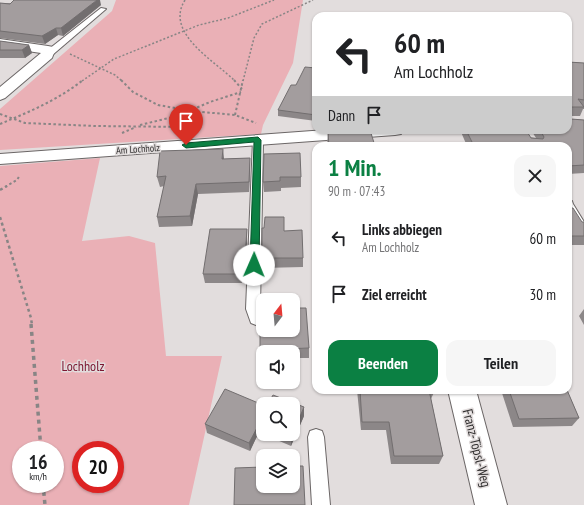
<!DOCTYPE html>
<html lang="de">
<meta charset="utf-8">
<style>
body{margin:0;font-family:"PT Sans Narrow",sans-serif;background:#f6f6f6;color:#202124;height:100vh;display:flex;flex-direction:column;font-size:15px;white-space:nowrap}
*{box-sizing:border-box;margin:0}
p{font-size:13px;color:#757577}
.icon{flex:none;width:22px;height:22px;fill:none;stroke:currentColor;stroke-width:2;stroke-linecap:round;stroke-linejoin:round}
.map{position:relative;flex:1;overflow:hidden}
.sheet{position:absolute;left:312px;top:142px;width:260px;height:252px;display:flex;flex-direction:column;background:#fff;border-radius:12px;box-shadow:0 1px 3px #0004}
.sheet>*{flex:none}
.top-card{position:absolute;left:312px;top:12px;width:260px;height:122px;border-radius:12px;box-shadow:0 1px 3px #0004;background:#fff;color:#202124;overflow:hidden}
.needle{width:26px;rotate:16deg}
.controls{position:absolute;left:256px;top:293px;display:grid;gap:8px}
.controls a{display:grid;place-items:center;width:44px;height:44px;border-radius:8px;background:#fff;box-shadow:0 1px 3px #0004;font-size:20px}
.speed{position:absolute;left:12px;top:441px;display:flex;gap:8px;font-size:20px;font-weight:700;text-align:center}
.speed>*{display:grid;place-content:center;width:52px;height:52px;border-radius:50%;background:#fff;box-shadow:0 1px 3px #0004;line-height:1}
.speed small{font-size:10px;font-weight:400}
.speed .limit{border:6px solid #d22;background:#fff;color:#111}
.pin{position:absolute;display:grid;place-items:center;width:34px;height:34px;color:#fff;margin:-41px -17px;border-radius:50% 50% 50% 0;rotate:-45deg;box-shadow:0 0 4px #0007}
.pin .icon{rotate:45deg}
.me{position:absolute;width:44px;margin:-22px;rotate:1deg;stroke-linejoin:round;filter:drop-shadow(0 0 3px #0008)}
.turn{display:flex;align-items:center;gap:14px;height:84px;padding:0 16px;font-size:18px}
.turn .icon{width:52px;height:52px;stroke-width:2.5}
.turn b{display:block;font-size:28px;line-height:34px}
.then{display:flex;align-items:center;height:38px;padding:0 16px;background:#0003;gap:8px;font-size:15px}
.round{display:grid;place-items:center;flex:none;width:42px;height:42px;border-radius:12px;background:#f6f6f6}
.overview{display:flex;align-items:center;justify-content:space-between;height:68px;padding:0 16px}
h1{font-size:24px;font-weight:700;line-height:30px;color:#0b8043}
.cta{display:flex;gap:8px;margin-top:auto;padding:8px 16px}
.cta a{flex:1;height:46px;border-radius:12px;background:#0b8043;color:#fff;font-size:16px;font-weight:700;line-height:46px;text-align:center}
.cta a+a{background:#f6f6f6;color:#202124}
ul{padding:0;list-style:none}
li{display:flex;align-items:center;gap:12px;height:56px;padding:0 16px}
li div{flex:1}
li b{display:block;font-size:15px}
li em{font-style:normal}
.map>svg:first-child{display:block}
.green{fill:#eab0b6;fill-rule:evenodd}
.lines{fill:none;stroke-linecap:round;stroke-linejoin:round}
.lane-casing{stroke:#6b6666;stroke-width:2}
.street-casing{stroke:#6b6666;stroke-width:2}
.path-far3{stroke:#888585;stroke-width:1.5;stroke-dasharray:2 2;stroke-linecap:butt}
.path-far2{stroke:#888585;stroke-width:2;stroke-dasharray:2.5 2.5;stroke-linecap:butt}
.path-far1{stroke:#888585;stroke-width:2.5;stroke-dasharray:3 3;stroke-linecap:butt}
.path{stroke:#888585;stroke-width:3.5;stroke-dasharray:4 4;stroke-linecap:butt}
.lane{fill:#fff;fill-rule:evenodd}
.street{fill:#fff;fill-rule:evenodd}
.wall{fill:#8c8788}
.shaded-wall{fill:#726e6f}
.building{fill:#a39d9e;stroke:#726e6f}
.route{fill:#0b8043;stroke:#07532c}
.labels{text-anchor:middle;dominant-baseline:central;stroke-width:3;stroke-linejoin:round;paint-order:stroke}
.far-street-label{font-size:10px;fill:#323030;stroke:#e2dddd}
.near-park-label{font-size:14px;fill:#7c1631;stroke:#e2dddd}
.near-street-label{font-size:14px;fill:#323030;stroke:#e2dddd}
</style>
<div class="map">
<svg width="584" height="505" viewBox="0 0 584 505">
<rect width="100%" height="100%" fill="#e2dddd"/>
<path class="green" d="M116,0H303L293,63L263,125L261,134L0,150V109L112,11Z
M100,158L82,241L129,236L155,243L166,356H222L189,505H0V166ZM21,450H55V484H21ZM81,450H115V484H81Z"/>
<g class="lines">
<g class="lane-casing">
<path id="lane" d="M101,8L106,9L50,57H44V53Z
M258,137L263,140L260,309L263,319L261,323L256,325L251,323L246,309L253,140Z
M568,200L572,201L573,204L584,222L582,225H574C569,216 568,210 568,200Z
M316,429L322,431L324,437L330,505H312L308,437L310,431Z"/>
</g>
<g class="street-casing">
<path id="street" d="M0,39L48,46L53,47L55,50L52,58L5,98L0,100V87L41,53L0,47Z
M326,130H403L401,134L395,135L0,164V154Z
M448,390H476L507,505H475Z"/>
</g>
<path class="path-far3" d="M185,0C164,33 215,61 235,81
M70,54L115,75L122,81
M82,81L114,59L199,25L228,18L274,0
M243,81L254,38L262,24L313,0"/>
<path class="path-far2" d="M121,80L133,92L158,105L192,111L235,115L256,123
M234,80L242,89
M0,114L25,123L95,126L185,127
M235,115L243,80
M0,124C29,112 58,100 83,80
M140,125L177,116L210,102L241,92
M122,133L136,127
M5,187L17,180L20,175"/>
<path class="path-far1" d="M0,190L7,186
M0,217L31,318L32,325"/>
<path class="path" d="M31,324L41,450
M43,484L45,505"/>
<use href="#lane" class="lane"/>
<use href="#street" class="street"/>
</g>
<path class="wall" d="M0,3L101,5L63,36L58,35L45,44L0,38Z
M0,41L29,45L32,53L25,58H0Z
M568,62L584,63V109H583L580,116H571V119L584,120V173L568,174V146H467L461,132V130H481V131L536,138L531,130H568Z
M316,68V121L278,116V110L296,85Z
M328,132L375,146H327Z
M264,154L301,177V187L281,188V191L264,192L263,182Z
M250,158V168L249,192L198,194L192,226L159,227L157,217L164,186L160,187L157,177L224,159Z
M568,208L582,222H584V245H568Z
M247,229V238L246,268H243L242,283H205L203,274Z
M284,231L303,258V267L262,268V258Z
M584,309V325L579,316Z
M309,348V358H293V352H263V360H260V350Z
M355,390H435L431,399L443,456L439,464H391L386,430H361L357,390Z
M501,390H567L579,418L572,426L513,427Z
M263,405V434L259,432L250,451L207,433L205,424Z
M304,407V416L291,446L263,434H293Z"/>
<path class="shaded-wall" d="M97,0H100L101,5L63,36L61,28Z
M56,28L58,35L45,44L42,36Z
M29,45L32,53L25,58L22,50Z
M223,149L224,159H222Z
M250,158V168L249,192V182Z
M196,184L198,194L192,226L190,216Z
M247,229V238L246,268L245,258Z
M242,258L243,268L242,283L241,274Z
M304,407V416L291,446V437Z
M259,424V432L250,451L249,443Z"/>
<path class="building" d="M14,0H97L61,28H56L42,36L0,31V3L10,4Z
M0,41L29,45L22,50H0Z
M568,62L584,63V100L578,99L584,107H571V119L584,120V165L568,166V146H474L466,130H481V131L526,130L531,138L543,139L544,137L540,130H568V75H570L568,69Z
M305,67L316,68V115L278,110L291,85H296Z
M362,130H370L375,146H329L328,132Z
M223,149L222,159L250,158L249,182L196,184L190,216L157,217L166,176L157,177L160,151Z
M300,153L301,177H280V181L263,182L264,154Z
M568,208H573L582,222H584V236H568Z
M265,217H284V231L302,230L303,258H262V228H264Z
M210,229H247L245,258H242L241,274H203Z
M293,308H306L309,348L260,350V315L263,310V330H293Z
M225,389L263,405V426L259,424L249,443L205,424Z
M360,390H435H429L443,456H394L389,422H362Z
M509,390H567L579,418L519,419Z
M273,395L304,407L293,433V404H268Z
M284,434H293L291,437Z
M293,466H303L305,505H234L235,468L263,467V486H293Z"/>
<path class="route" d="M258,137L261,140L259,265L254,269L250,265L254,142L186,148L182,145L186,143Z"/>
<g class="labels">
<g class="far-street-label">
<text transform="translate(138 149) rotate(-4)">Am Lochholz</text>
</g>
<g class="near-park-label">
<text x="83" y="366">Lochholz</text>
</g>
<g class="near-street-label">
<text transform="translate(477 448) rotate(76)">Franz-Töpsl-Weg</text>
</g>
</g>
</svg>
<div class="controls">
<a><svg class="needle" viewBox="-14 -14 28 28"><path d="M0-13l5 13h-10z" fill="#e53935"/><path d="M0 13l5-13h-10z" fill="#757577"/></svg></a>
<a><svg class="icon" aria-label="sound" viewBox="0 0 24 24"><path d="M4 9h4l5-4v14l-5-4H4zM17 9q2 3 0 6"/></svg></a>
<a><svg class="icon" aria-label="search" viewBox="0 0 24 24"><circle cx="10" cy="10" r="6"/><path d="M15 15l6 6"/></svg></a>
<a><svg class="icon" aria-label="layers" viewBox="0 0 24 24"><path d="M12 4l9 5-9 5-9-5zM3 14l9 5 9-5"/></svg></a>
</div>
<div class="speed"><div>16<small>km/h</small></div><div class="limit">20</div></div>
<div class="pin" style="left:186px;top:145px;background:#d93025"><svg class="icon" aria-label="arrive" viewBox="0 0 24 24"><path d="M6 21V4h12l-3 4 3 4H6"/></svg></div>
<svg class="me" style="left:254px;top:265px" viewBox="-20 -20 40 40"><circle r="19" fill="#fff"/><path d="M0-13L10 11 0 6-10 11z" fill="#0b8043"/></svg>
<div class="top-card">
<div class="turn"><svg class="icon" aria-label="left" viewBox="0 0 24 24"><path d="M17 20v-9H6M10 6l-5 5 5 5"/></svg><div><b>60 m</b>Am Lochholz</div></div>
<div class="then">Dann<svg class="icon" aria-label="arrive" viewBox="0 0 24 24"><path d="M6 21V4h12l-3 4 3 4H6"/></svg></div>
</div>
<section class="sheet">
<div class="overview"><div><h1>1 Min.</h1><p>90 m · 07:43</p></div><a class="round"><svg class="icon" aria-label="close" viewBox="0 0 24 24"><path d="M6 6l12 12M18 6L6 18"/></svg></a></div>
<ul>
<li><svg class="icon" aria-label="left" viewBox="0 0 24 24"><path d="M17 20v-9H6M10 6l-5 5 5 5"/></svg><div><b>Links abbiegen</b><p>Am Lochholz</p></div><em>60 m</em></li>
<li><svg class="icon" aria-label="arrive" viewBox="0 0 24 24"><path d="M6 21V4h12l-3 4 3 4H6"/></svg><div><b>Ziel erreicht</b></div><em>30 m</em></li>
</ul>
<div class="cta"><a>Beenden</a><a>Teilen</a></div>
</section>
</div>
